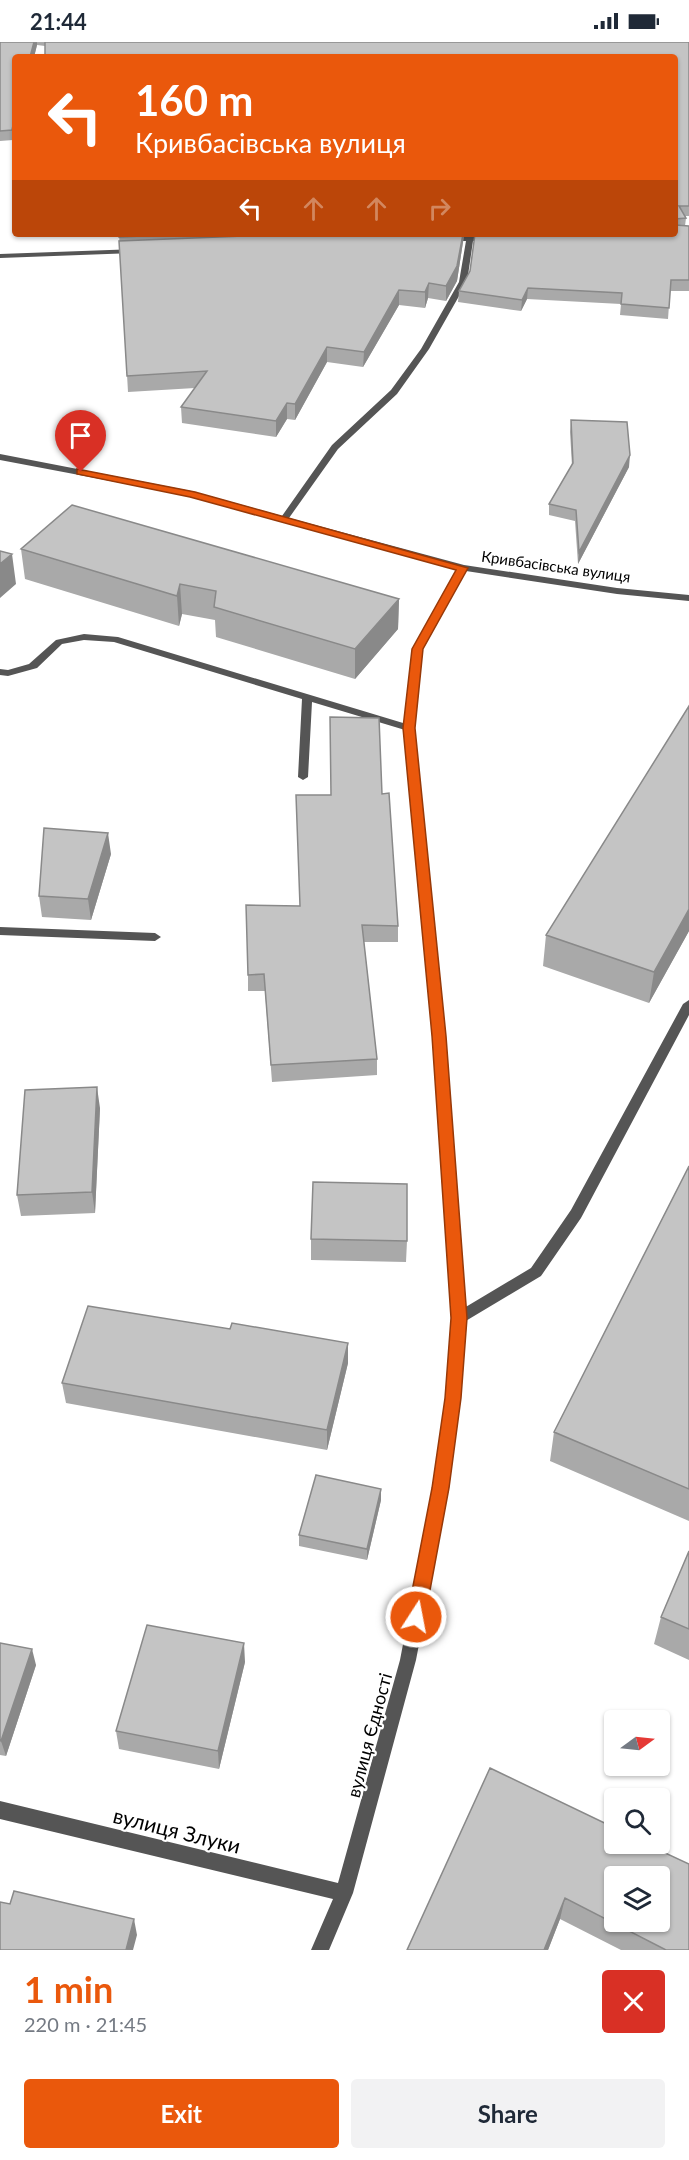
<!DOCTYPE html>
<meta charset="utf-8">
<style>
body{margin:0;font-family:Lato,sans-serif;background:#f2f2f3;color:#1f2937;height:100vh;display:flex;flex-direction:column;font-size:22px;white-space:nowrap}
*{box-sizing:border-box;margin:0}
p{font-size:20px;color:#747a83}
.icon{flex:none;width:33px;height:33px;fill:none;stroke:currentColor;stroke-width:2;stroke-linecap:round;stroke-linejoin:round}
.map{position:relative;height:1908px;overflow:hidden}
.sheet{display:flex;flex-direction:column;background:#fff;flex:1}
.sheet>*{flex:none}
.guide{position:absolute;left:12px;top:12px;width:666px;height:183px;border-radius:6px;box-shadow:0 2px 4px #0004;background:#ea580c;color:#fff;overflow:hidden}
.needle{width:39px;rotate:75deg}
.fabs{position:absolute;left:604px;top:1668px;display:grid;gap:12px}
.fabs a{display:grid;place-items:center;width:66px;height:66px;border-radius:6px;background:#fff;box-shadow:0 2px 4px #0004;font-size:30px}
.pin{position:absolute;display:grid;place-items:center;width:51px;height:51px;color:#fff;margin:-62px -26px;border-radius:50% 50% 50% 0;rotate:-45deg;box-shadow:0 0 6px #0007}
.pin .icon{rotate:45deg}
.me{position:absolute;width:66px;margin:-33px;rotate:11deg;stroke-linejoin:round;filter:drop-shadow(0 0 4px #0008)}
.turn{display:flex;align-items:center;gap:21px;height:126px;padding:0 24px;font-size:27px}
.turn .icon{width:78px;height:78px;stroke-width:2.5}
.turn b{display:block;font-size:42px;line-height:51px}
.lanes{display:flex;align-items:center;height:57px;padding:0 24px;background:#0003;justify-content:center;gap:30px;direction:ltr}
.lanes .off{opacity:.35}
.round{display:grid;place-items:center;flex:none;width:63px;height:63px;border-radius:6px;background:#f2f2f3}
.overview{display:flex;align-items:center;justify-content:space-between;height:102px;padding:0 24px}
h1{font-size:36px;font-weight:700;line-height:45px;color:#ea580c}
.primary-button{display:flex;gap:12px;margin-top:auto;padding:12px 24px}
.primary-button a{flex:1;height:69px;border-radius:6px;background:#ea580c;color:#fff;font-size:24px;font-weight:700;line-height:69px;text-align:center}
.primary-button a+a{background:#f2f2f3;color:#1f2937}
.status{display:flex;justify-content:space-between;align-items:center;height:42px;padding:0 30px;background:#fff;direction:ltr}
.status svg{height:16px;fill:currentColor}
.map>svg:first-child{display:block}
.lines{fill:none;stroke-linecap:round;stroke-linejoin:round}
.lane{fill:#555;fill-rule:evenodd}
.street{fill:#555;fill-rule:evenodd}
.wall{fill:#a9a9a9}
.shaded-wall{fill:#898989}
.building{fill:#c4c4c4;stroke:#898989;stroke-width:1.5;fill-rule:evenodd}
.route{fill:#ea580c;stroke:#983908;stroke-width:1.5}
.labels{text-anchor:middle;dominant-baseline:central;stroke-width:4.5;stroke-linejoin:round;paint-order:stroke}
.far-street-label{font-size:15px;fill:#000;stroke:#fff}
.street-label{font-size:18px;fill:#000;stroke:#fff}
.near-street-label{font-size:21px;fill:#000;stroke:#fff}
</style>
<div class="status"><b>21:44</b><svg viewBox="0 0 49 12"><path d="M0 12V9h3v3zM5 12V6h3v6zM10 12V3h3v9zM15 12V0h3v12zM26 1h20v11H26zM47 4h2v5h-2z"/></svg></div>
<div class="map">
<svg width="689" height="1908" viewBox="0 0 689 1908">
<rect width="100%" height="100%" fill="#fff"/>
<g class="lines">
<path class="lane" d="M84,592L118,595L413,684L414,686L409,689L405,688L312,660L308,735L303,738L298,735L302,657L114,600L84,598L62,602L37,626L8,634L0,633V627L8,628L29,622L56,598Z
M689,958V973L581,1176L541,1234L464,1280L459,1282L454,1280L452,1276L454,1272L531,1226L571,1168L683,962Z"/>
<path class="street" d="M468,194H491L495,196L491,198L473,199L467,240L429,307L397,352L338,407L289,476L464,523L617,546L689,553V559L617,552L466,529L423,607L414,686L445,994L466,1276L460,1356L449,1446L416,1618L353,1851L329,1908H311L333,1857L0,1777V1759L338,1841L400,1618L433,1446L446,1356L452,1276L433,994L404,686L413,607L458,527L190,454L0,418V412L191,449L282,474L332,403L391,348L421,307L459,240L466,199H448L444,197L448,195Z
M137,207L138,209L134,211L0,216V212Z
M0,885L155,891L161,895L155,899L0,893Z"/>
</g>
<path class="wall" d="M0,0H689V174H685L686,176L685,184H689V249H670L668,277L620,273L621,262L527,257L521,269L458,260L459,249L470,229L475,193H464L463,200L457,239L446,259L428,256L425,266L399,263L363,325L327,320L295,378L287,377L276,395L182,381L181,365L195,346L128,350L119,192H675V15L45,4L37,3L34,15H15V90L13,98L0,99Z
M571,378L629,425L578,522L575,479L549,473V462L572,424L570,390Z
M21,507L399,557L398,587L355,637L216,595L215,578L182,572L179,584L25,537Z
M382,752L398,884V900H364L377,1017V1033L272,1040L265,949H248V933L300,864Z
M111,812L91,878L42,875L39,854Z
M689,889L649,961L543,924L546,893Z
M100,1066L95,1171L21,1174L17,1153Z
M689,1124V1479L550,1419L554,1390Z
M311,1197L407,1199L406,1220L311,1218Z
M230,1287L348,1321L327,1408L66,1361L62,1341Z
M381,1458L367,1518L299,1504V1493Z
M689,1509V1618L654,1602L661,1575Z
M0,1601L36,1623L6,1714L0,1713Z
M245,1620L219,1727L119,1707L116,1689Z
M490,1726L689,1908H621L560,1877L548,1908H407Z"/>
<path class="shaded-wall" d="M34,0H37V3L34,15H30Z
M15,75V90L13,98L12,88Z
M463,192H464L463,200L457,239L446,259V244Z
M429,241L428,256L425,266V250Z
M528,246L527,257L521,269L522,258Z
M399,248V263L363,325L364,310Z
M327,305V320L295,378V362Z
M287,361V377L276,395V379Z
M630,413L629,425L578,522L579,510Z
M12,512L16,542L0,556V522Z
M180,542L182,572L179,584L177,554Z
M399,557L398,587L355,637V607Z
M108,791L111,812L91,878L88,857Z
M689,867V889L649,961L654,930Z
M97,1045L100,1066L95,1171L92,1150Z
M348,1301V1321L327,1408V1388Z
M381,1447V1458L367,1518V1507Z
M244,1601L245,1620L219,1727L218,1709Z
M32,1607L36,1623L6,1714L1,1699Z
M565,1856L560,1877L548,1908H544Z
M134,1877L137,1893L133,1908H126Z"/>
<path class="building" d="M0,0H34L30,15H15V75L12,88L0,89Z
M45,0H689V164H679L686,176L675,177V15H45Z
M675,183L689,184V238H671L669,266L621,262L622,251L528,246L522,258L459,249L470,229L475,192H675Z
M119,192H192L119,195Z
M295,192H463L457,224L446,244L429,241L425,250L399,248L364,310L327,305L295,362L287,361L276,379L181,365L207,329L127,334L119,199Z
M571,378L627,380L630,413L579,510L576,468L549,462L573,421Z
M72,463L399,557L355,607L214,565L216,549L180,542L177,554L21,507Z
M0,509L12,512L0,522Z
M689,664V867L654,930L546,893Z
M330,675L379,676L382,752L389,751L398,884L362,883L377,1017L271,1023L264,932L248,933L246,863L300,864L296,753H331Z
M44,786L108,791L88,857L39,854Z
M97,1045L92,1150L17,1153L25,1048Z
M689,1124V1447L554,1390Z
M313,1140L407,1142V1199L311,1197Z
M88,1264L230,1287L232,1281L348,1301L327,1388L62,1341Z
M316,1433L381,1447L367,1507L299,1493Z
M689,1509V1587L661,1575Z
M147,1583L244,1601L218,1709L116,1689Z
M0,1601L32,1607L1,1699L0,1698Z
M490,1726L615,1786V1802H646L689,1822V1908H666L565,1856L544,1908H407ZM615,1834H660V1880H615Z
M14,1849L134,1877L126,1908H0V1860L10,1862Z"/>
<path class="route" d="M77,427L195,450L468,526L423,607L415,686L446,994L467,1276L461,1356L449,1446L425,1575L423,1581L416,1584L410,1581L407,1575L432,1446L445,1356L451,1276L432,994L403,686L412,607L456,528L190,455L77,432Z"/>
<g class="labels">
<g class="far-street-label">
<text transform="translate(556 524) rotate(8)">Кривбасівська вулиця</text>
</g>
<g class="street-label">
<text transform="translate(369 1693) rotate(-75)">вулиця Єдності</text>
</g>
<g class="near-street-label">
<text transform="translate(177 1788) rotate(14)">вулиця Злуки</text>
</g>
</g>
</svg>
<div class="fabs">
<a><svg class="needle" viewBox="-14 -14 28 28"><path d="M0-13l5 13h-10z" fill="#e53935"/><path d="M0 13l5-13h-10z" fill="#747a83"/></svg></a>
<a><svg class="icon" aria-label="search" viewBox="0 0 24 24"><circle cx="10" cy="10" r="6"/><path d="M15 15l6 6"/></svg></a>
<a><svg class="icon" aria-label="layers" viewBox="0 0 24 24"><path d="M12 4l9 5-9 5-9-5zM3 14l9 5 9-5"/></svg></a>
</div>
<div class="pin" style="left:81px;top:430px;background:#d93025"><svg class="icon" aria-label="arrive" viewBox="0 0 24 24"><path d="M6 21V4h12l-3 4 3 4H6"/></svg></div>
<svg class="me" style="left:416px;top:1575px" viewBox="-20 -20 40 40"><circle r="17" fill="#ea580c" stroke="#fff" stroke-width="3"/><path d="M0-11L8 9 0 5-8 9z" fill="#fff"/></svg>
<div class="guide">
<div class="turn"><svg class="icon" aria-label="left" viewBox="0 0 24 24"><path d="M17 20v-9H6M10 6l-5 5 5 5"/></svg><div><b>160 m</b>Кривбасівська вулиця</div></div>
<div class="lanes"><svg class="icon" aria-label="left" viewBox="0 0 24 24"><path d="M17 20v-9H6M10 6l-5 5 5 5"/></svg><svg class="icon off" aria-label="ahead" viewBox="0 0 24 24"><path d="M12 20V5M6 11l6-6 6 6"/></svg><svg class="icon off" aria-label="ahead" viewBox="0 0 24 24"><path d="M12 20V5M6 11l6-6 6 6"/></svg><svg class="icon off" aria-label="right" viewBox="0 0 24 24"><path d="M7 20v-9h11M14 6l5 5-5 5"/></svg></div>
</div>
</div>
<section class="sheet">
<div class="overview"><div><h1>1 min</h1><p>220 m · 21:45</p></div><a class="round" style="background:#d93025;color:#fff"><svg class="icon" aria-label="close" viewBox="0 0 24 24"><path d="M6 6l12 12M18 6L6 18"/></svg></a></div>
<div class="primary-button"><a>Exit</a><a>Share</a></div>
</section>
